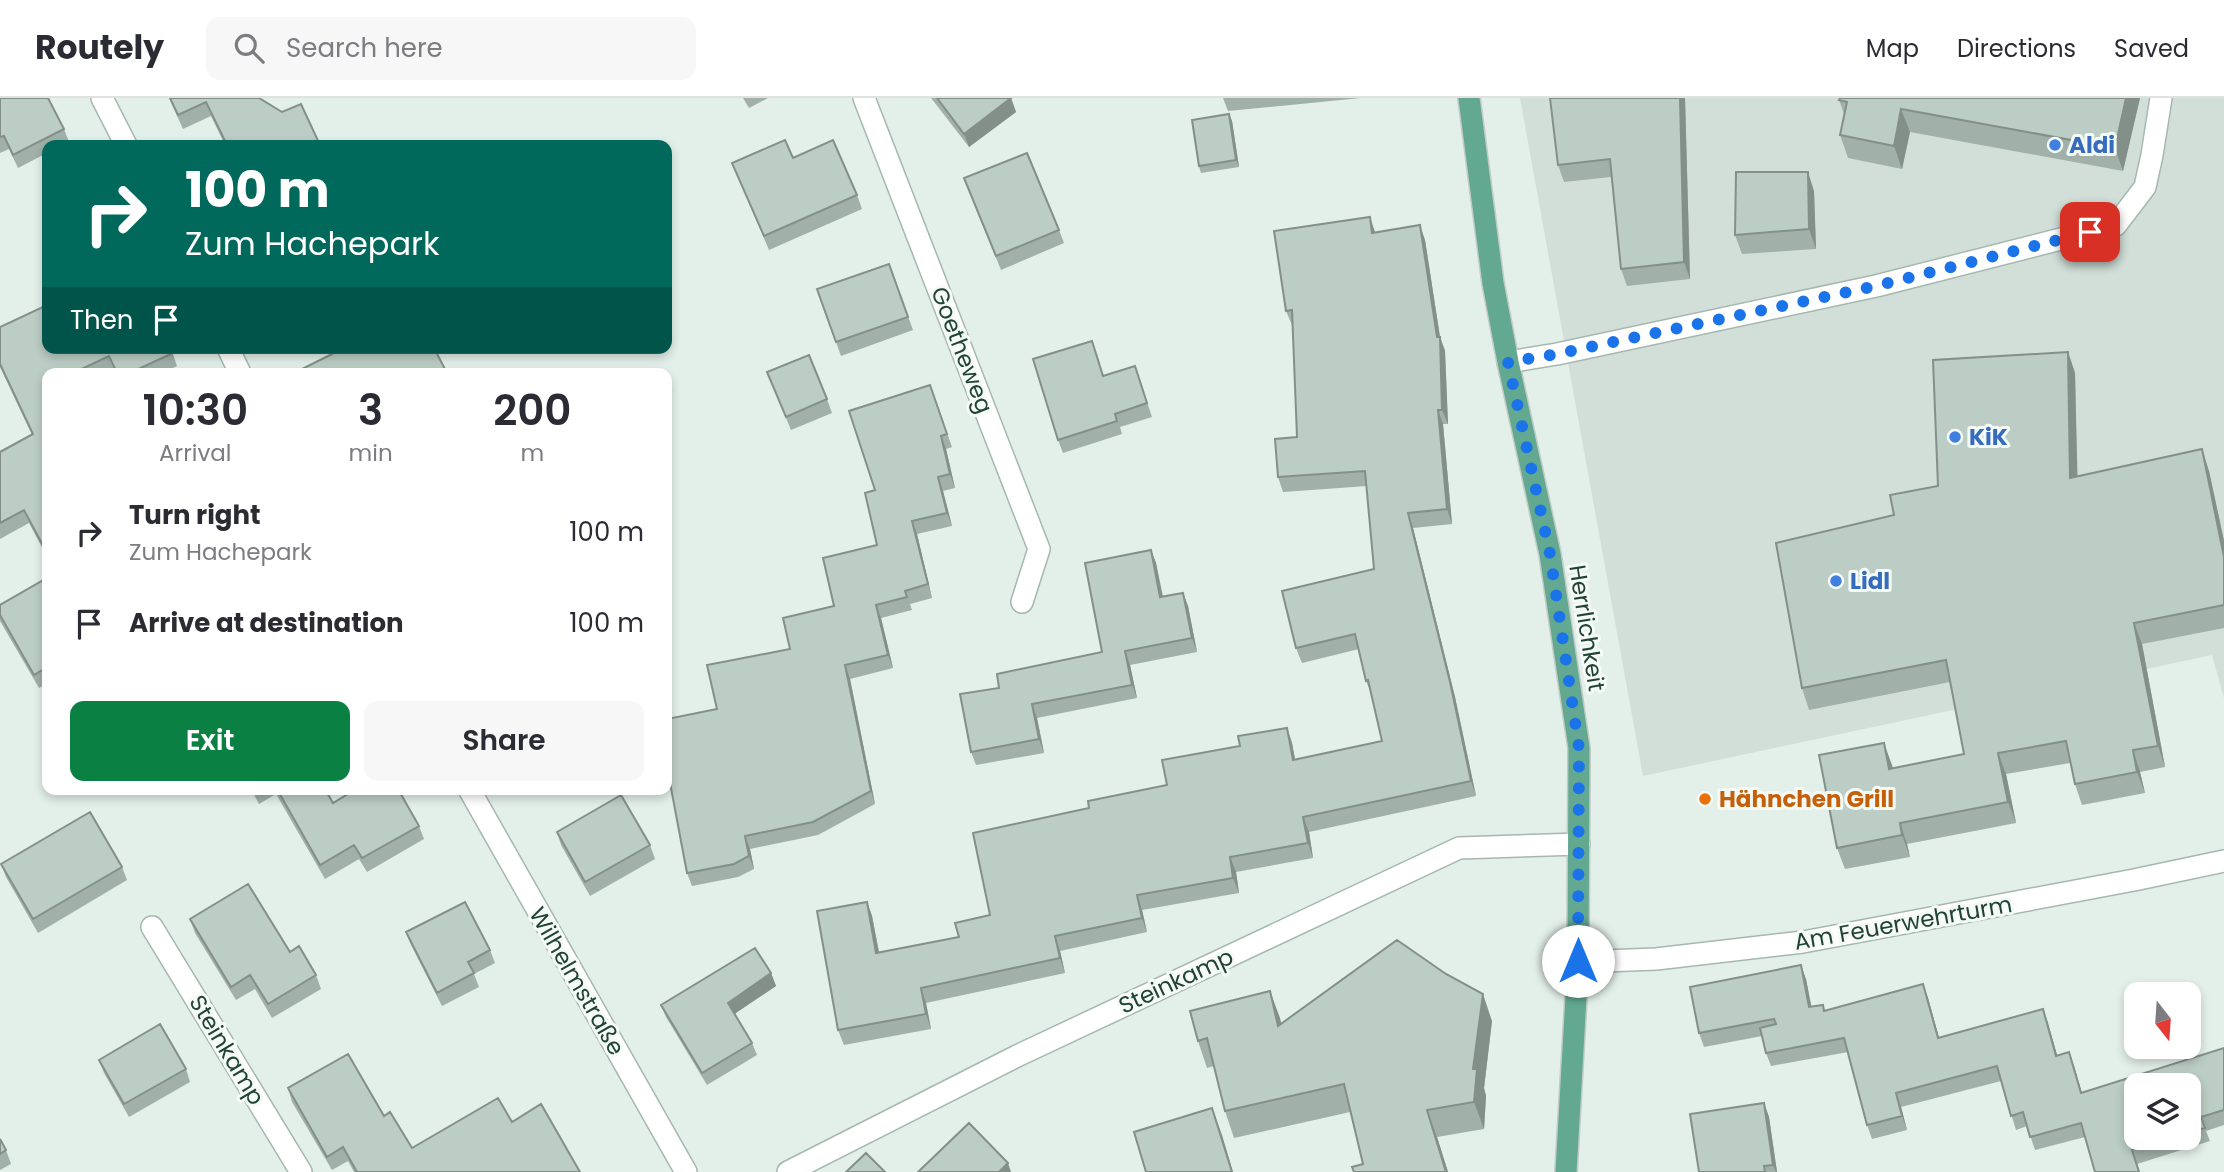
<!DOCTYPE html>
<meta charset="utf-8">
<style>
body{margin:0;font-family:Poppins,sans-serif;background:#f7f7f7;color:#2b2b33;height:100vh;display:flex;flex-direction:column;font-size:26px;white-space:nowrap}
*{box-sizing:border-box;margin:0}
p{font-size:23px;color:#7c7c81}
.icon{flex:none;width:38px;height:38px;fill:none;stroke:currentColor;stroke-width:2;stroke-linecap:round;stroke-linejoin:round}
.map{position:relative;flex:1;overflow:hidden}
.panel{position:absolute;left:42px;top:270px;width:630px;height:427px;display:flex;flex-direction:column;background:#fff;border-radius:14px;box-shadow:0 4px 10px #0003}
.panel>*{flex:none}
.guide{position:absolute;left:42px;top:42px;width:630px;height:214px;border-radius:14px;box-shadow:0 4px 10px #0003;background:#00695c;color:#fff;overflow:hidden}
.needle{width:46px;rotate:163deg}
.buttons{position:absolute;left:2124px;top:884px;display:grid;gap:14px}
.buttons a{display:grid;place-items:center;width:77px;height:77px;border-radius:14px;background:#fff;box-shadow:0 4px 10px #0003;font-size:35px}
.pin{position:absolute;display:grid;place-items:center;width:60px;height:60px;color:#fff;margin:-30px;border-radius:14px;box-shadow:0 4px 10px #0006}
.me{position:absolute;width:77px;margin:-38px;rotate:0deg;stroke-linejoin:round;filter:drop-shadow(0 0 5px #0008)}
.turn{display:flex;align-items:center;gap:24px;height:147px;padding:0 28px;font-size:32px}
.turn .icon{width:91px;height:91px;stroke-width:2.5}
.turn b{display:block;font-size:49px;line-height:60px}
.then{display:flex;align-items:center;height:66px;padding:0 28px;background:#0003;gap:14px;font-size:26px}
.eta{display:flex;justify-content:space-evenly;align-items:center;height:119px;text-align:center}
.eta b{font-size:42px;font-weight:600;line-height:49px}
.button{display:flex;gap:14px;margin-top:auto;padding:14px 28px}
.button a{flex:1;height:80px;border-radius:14px;background:#0b8043;color:#fff;font-size:28px;font-weight:600;line-height:80px;text-align:center}
.button a+a{background:#f7f7f7;color:#2b2b33}
ul{padding:0;list-style:none}
li{display:flex;align-items:center;gap:21px;height:91px;padding:0 28px}
li div{flex:1}
li b{display:block;font-size:26px}
li em{font-style:normal}
header{display:flex;align-items:center;gap:42px;box-sizing:border-box;height:98px;padding:0 35px;background:#fff;border-bottom:2px solid #e1e1e2}
header strong{font-size:33px}
nav{display:flex;gap:38px;margin-inline-start:auto;font-size:24px}
.search{width:490px;height:63px;background:#f7f7f7;display:flex;align-items:center;gap:18px;box-sizing:border-box;padding:0 24px;border-radius:14px;color:#7c7c81;font-size:26px}
.map>svg:first-child{display:block}
.built{fill:#d1dfd8}
.lines{fill:none;stroke-linecap:round;stroke-linejoin:round}
.minor-casing{stroke:#a5b8b0;stroke-width:24}
.primary-casing{stroke:#c1cac7;stroke-width:24}
.minor{stroke:#fff;stroke-width:21}
.primary{stroke:#63a992;stroke-width:21}
.wall{fill:#a1b0a9;fill-rule:evenodd}
.shaded-wall{fill:#839089}
.building{fill:#bbcdc4;stroke:#839089;stroke-width:2}
.route{stroke:#1a73e8;stroke-width:12;stroke-dasharray:0 21.6}
.shop-dot{fill:#3f7fe0;stroke:#f5faf7;stroke-width:2.5}
.food-dot{fill:#e8710a;stroke:#f5faf7;stroke-width:2.5}
.labels{text-anchor:middle;dominant-baseline:central;stroke-width:6;stroke-linejoin:round;paint-order:stroke}
.shop-label{font-size:23px;font-weight:bold;fill:#366cbe;stroke:#f5faf7;text-anchor:start}
.street-label{font-size:23px;fill:#204337;stroke:#f5faf7}
.food-label{font-size:23px;font-weight:bold;fill:#c56008;stroke:#f5faf7;text-anchor:start}
</style>
<header>
<strong>Routely</strong>
<div class="search"><svg class="icon" aria-label="search" viewBox="0 0 24 24"><circle cx="10" cy="10" r="6"/><path d="M15 15l6 6"/></svg>Search here</div>
<nav><a>Map</a><a>Directions</a><a>Saved</a></nav>
</header>
<div class="map">
<svg width="2224" height="1074" viewBox="0 0 2224 1074">
<rect width="100%" height="100%" fill="#e3efe9"/>
<path class="built" d="M1520,0H2224V600L2212,557L1643,678Z"/>
<g class="lines">
<g class="minor-casing">
<path id="minor" d="M102,0L126,47
M864,0L1039,451L1022,504
M228,250L240,275
M1508,264L1557,256L1876,188L2116,127L2145,89L2152,57L2161,0
M469,691L686,1074
M152,829L301,1074
M1578,864L1656,861L1803,844L2134,782L2224,763
M788,1074L1017,958L1459,750L1579,746"/>
</g>
<g class="primary-casing">
<path id="primary" d="M1469,0L1493,185L1508,264L1550,456L1579,650L1578,864L1566,1074"/>
</g>
<use href="#minor" class="minor"/>
<use href="#primary" class="primary"/>
</g>
<path class="wall" d="M0,0L64,31L69,44L63,47H47V55L18,70L9,51L0,55Z
M169,0H259L320,47H225L211,18L183,31Z
M743,0H768L749,10Z
M931,0H1011L1016,14L969,49Z
M1223,0H1361L1228,13Z
M1685,0L1690,181L1627,188L1621,171L1611,79L1564,84L1558,67Z
M1840,0H2140L2123,73L1910,34L1902,71L1848,60L1840,37L1844,16L1839,2Z
M1229,16L1232,23L1239,69L1201,75L1199,68Z
M793,60L857,97L862,111L769,152L732,65Z
M964,80L1059,132L1064,145L1001,172Z
M1814,93L1816,151L1742,156L1735,137Z
M1376,134L1425,142L1440,239L1445,253L1448,326H1443L1452,426L1413,430L1455,599L1476,698L1309,734L1313,760L1236,774L1239,795L1142,812L1147,834L1060,853L1065,875L926,905L931,931L844,947L838,932L867,804L872,818L879,855L959,839L990,817L1089,710L1167,687L1240,648L1287,630L1292,645L1295,662L1382,643L1372,597L1366,583L1359,551L1302,565L1296,550L1374,471L1367,388L1283,394L1278,379L1297,339L1293,227H1292L1286,213Z
M889,166L913,232L841,258L836,244Z
M0,229L171,250L177,268L163,275H116L114,271L106,275H47V459L29,425L0,441V354L32,337L0,269Z
M2068,254L2075,275L2077,378L2209,373L2224,443V530L2142,546L2165,669L2140,674L2145,695L2082,707L2075,686L2070,665L2006,676L2016,725L1907,746L1910,759L1845,771L1837,750L1892,667L1893,670L1964,656L1950,584L1809,612L1802,590L1894,417L1938,388Z
M1097,256L1103,278L1135,268L1152,319L1120,329L1122,336L1063,355L1058,342Z
M767,274L827,301L832,315L791,332Z
M930,287L952,349L946,351L955,390L943,393L952,428L917,436L932,500L910,506L912,512L881,520L893,570L850,581L875,706L818,737L750,751L754,771L738,779L692,788L687,775L717,611L790,551L834,508L877,447L875,392Z
M1151,452L1156,465L1163,498L1183,495L1188,508L1197,554L1130,567L1137,600L1037,620L1044,655L976,667L971,654L999,590L1102,554Z
M47,480V586L39,590L0,523V507Z
M251,691H325L333,705L419,728L424,741L367,774L359,761L325,781L276,696L259,706Z
M557,734L650,747L655,761L590,798L561,747Z
M1,766L122,769L127,782L38,835L6,779Z
M190,821L290,854L316,877L321,891L272,920L255,891L236,902L195,835Z
M406,834L490,852L495,865L474,876L479,889L442,908L411,847Z
M771,875L776,888L735,915L752,945L757,957L707,987L666,919L661,907Z
M1806,881L1811,908L1825,913L1928,900L1939,940L2043,911L2057,957L2069,954L2082,995L2224,950V1027L2206,1033L2210,1043L2137,1066L2140,1074H2095L2085,1039L2035,1052L2027,1028L2016,1032L2001,983L1901,1009L1907,1032L1872,1041L1867,1027L1848,954L1771,968L1766,955L1762,938L1704,949L1699,935ZM2189,987V1040H2137Z
M1270,893L1281,926L1492,923L1484,990L1486,998L1484,1031L1437,1039L1448,1074H1354L1363,1066L1350,1014L1234,1040L1225,1013L1214,968L1207,970L1198,943Z
M99,962L186,971L190,984L129,1019L104,975Z
M288,990L384,1018L412,1050L512,1024L580,1074H354L348,1063L332,1072L292,1004Z
M1764,1005L1769,1019L1777,1074H1699Z
M0,1041L6,1052L11,1066L0,1072Z"/>
<path class="shaded-wall" d="M1011,0L1016,14L969,49L964,36Z
M1680,0H1685L1690,181L1684,164Z
M2126,0H2140L2123,73L2115,50Z
M1901,11L1910,34L1902,71L1894,48Z
M1229,16L1232,23L1239,69L1236,62Z
M1808,74L1814,93L1816,151L1809,131Z
M1370,119L1375,134L1378,149L1372,135Z
M1420,127L1425,142L1440,239L1445,253L1448,326L1442,312L1437,239Z
M2068,254L2075,275L2078,401L2070,380Z
M1438,312L1443,326L1452,426L1447,411Z
M941,338L946,351L955,390L950,376Z
M2202,351L2209,373L2224,443V459Z
M938,379L943,393L952,428L947,415Z
M1408,415L1413,430L1455,599L1476,698L1471,683Z
M912,423L917,436L932,500L928,486Z
M1151,452L1156,465L1165,512L1160,499Z
M1183,495L1188,508L1197,554L1192,540Z
M876,507L881,520L893,570L888,557Z
M2134,525L2142,546L2165,669L2158,648Z
M1125,553L1130,567L1137,600L1132,587Z
M845,567L850,581L875,706L871,693Z
M1032,606L1037,620L1044,655L1039,641Z
M1287,630L1292,645L1298,677L1293,662Z
M1884,645L1892,667L1897,692L1889,671Z
M2133,652L2140,674L2145,695L2137,674Z
M1998,655L2006,676L2016,725L2008,704Z
M1303,719L1309,734L1313,760L1308,745Z
M1900,725L1907,746L1910,759L1902,737Z
M745,738L750,751L754,771L749,758Z
M1230,759L1236,774L1239,795L1233,780Z
M1137,797L1142,812L1147,834L1142,820Z
M867,804L872,818L882,870L876,855Z
M1055,838L1060,853L1065,875L1060,860Z
M1801,867L1806,881L1814,922L1809,909Z
M771,875L776,888L733,917L728,905Z
M1923,886L1928,900L1943,954L1938,940Z
M921,890L926,905L931,931L926,916Z
M1270,893L1280,920L1288,955L1278,928Z
M1483,896L1492,923L1484,990L1486,998L1484,1031L1474,1004L1473,971Z
M2043,911L2048,925L2061,971L2056,958Z
M2069,954L2074,968L2086,1009L2081,995Z
M1896,995L1901,1009L1907,1032L1902,1018Z
M1764,1005L1769,1019L1777,1074H1776L1773,1067Z
M1212,1010L1222,1037L1233,1074H1232Z
M1427,1012L1437,1039L1448,1074H1446Z
M1008,1065L1011,1074H999Z"/>
<path class="building" d="M0,0H48L64,31L13,57L4,38L0,39Z
M170,0H259L282,14L301,6L320,47H227L206,4L178,17Z
M937,0H1011L964,36Z
M1550,0H1680L1684,164L1621,171L1610,61L1558,67Z
M1840,0H2126L2115,50L1901,11L1894,48L1840,37L1847,4L1839,2Z
M1229,16L1236,62L1199,68L1192,22Z
M785,42L793,60L833,42L857,97L764,138L732,65Z
M1027,55L1059,132L996,158L964,80Z
M1736,74H1808L1809,131L1735,137Z
M1370,119L1372,135L1420,127L1437,239H1440L1442,312H1438L1447,411L1408,415L1450,584L1471,683L1303,719L1308,745L1230,759L1233,780L1137,797L1142,820L1055,838L1060,860L921,890L926,916L838,932L817,813L867,804L876,855L959,839L955,825L990,817L973,735L1089,710L1088,703L1167,687L1162,662L1240,648L1238,638L1287,630L1293,662L1382,643L1368,582L1366,583L1355,536L1296,550L1282,493L1374,471L1365,373L1278,379L1275,341L1297,339L1292,212L1286,213L1274,133Z
M889,166L908,219L836,244L817,191Z
M47,207V250H171L173,255L130,275H117L109,258L73,275H47V455L24,412L0,425V354L33,336L0,266V229Z
M1092,243L1103,278L1135,268L1147,305L1115,316L1117,323L1058,342L1033,261Z
M344,250H434L447,275H304L302,271Z
M2068,254L2070,380L2202,351L2224,459V507L2134,525L2158,648L2133,652L2137,674L2075,686L2066,643L1998,655L2008,704L1900,725L1902,737L1837,750L1819,657L1884,645L1889,671L1964,656L1946,562L1802,590L1776,445L1894,417L1890,397L1938,388L1933,262Z
M809,257L827,301L786,319L767,274Z
M930,287L947,336L941,338L950,376L938,379L947,415L912,423L928,486L905,493L907,499L876,507L888,557L845,567L871,693L813,724L745,738L749,758L734,766L687,775L667,669V621L717,611L707,567L790,551L783,520L834,508L823,460L877,447L865,395L875,392L849,313Z
M1151,452L1160,499L1183,495L1192,540L1125,553L1132,587L1032,606L1039,641L971,654L960,596L999,590L997,576L1102,554L1085,465Z
M47,480V569L34,577L0,517V507Z
M277,691H325L333,705L356,691H398L419,728L362,760L354,747L320,767Z
M621,697L650,747L585,784L557,734Z
M90,714L122,769L33,821L1,766Z
M248,786L290,854L299,848L316,877L268,906L250,877L231,889L190,821Z
M465,804L490,852L468,864L474,875L437,895L406,834Z
M1397,842L1446,876L1483,896L1473,971H1477L1474,1004L1427,1012L1446,1074H1354L1352,1069L1363,1066L1344,986L1225,1013L1207,940L1198,943L1190,913L1270,893L1278,928Z
M755,850L771,875L728,905L752,945L702,975L661,907Z
M1801,867L1809,909L1823,907L1824,913L1923,886L1938,940L2043,911L2056,958L2069,954L2081,995L2224,950V1012L2201,1019L2205,1030L2189,1034V987H2137V1040H2173L2132,1052L2139,1074H2095L2081,1025L2030,1039L2023,1014L2011,1018L1997,968L1896,995L1902,1018L1867,1027L1844,940L1766,955L1760,930L1776,926L1774,921L1699,935L1690,889Z
M160,926L186,971L124,1006L99,962Z
M348,956L384,1018L390,1014L412,1050L498,1000L512,1024L541,1006L580,1074H357L343,1049L327,1059L288,990Z
M1764,1005L1773,1067L1764,1068L1765,1074H1699L1690,1016Z
M1212,1010L1232,1074H1146L1134,1034Z
M969,1025L1008,1065L999,1074H918Z
M0,1041L6,1052L0,1056Z
M866,1055L885,1074H846Z"/>
<g class="lines">
<path class="route" d="M1578,863L1579,650L1550,456L1508,264L1557,256L1876,188L2090,134"/>
</g>
<g class="shop-dot">
<circle cx="2055" cy="47" r="7"/>
<circle cx="1955" cy="339" r="7"/>
<circle cx="1836" cy="483" r="7"/>
</g>
<circle class="food-dot" cx="1705" cy="701" r="7"/>
<g class="labels">
<g class="shop-label">
<text x="2069" y="47">Aldi</text>
<text x="1969" y="339">KiK</text>
<text x="1850" y="483">Lidl</text>
</g>
<g class="street-label">
<text transform="translate(962 252) rotate(69)">Goetheweg</text>
<text transform="translate(1587 530) rotate(81)">Herrlichkeit</text>
<text transform="translate(1903 825) rotate(-10)">Am Feuerwehrturm</text>
<text transform="translate(577 883) rotate(60)">Wilhelmstraße</text>
<text transform="translate(1176 883) rotate(-25)">Steinkamp</text>
<text transform="translate(227 952) rotate(59)">Steinkamp</text>
</g>
<g class="food-label">
<text x="1719" y="701">Hähnchen Grill</text>
</g>
</g>
</svg>
<div class="buttons">
<a><svg class="needle" viewBox="-14 -14 28 28"><path d="M0-13l5 13h-10z" fill="#e53935"/><path d="M0 13l5-13h-10z" fill="#7c7c81"/></svg></a>
<a><svg class="icon" aria-label="layers" viewBox="0 0 24 24"><path d="M12 4l9 5-9 5-9-5zM3 14l9 5 9-5"/></svg></a>
</div>
<div class="pin" style="left:2090px;top:134px;background:#d93025"><svg class="icon" aria-label="arrive" viewBox="0 0 24 24"><path d="M6 21V4h12l-3 4 3 4H6"/></svg></div>
<svg class="me" style="left:1578px;top:863px" viewBox="-20 -20 40 40"><circle r="19" fill="#fff"/><path d="M0-13L10 11 0 6-10 11z" fill="#1a73e8"/></svg>
<div class="guide">
<div class="turn"><svg class="icon" aria-label="right" viewBox="0 0 24 24"><path d="M7 20v-9h11M14 6l5 5-5 5"/></svg><div><b>100 m</b>Zum Hachepark</div></div>
<div class="then">Then<svg class="icon" aria-label="arrive" viewBox="0 0 24 24"><path d="M6 21V4h12l-3 4 3 4H6"/></svg></div>
</div>
<section class="panel">
<div class="eta">
<div><b>10:30</b><p>Arrival</p></div>
<div><b>3</b><p>min</p></div>
<div><b>200</b><p>m</p></div>
</div>
<ul>
<li><svg class="icon" aria-label="right" viewBox="0 0 24 24"><path d="M7 20v-9h11M14 6l5 5-5 5"/></svg><div><b>Turn right</b><p>Zum Hachepark</p></div><em>100 m</em></li>
<li><svg class="icon" aria-label="arrive" viewBox="0 0 24 24"><path d="M6 21V4h12l-3 4 3 4H6"/></svg><div><b>Arrive at destination</b></div><em>100 m</em></li>
</ul>
<div class="button"><a>Exit</a><a>Share</a></div>
</section>
</div>
